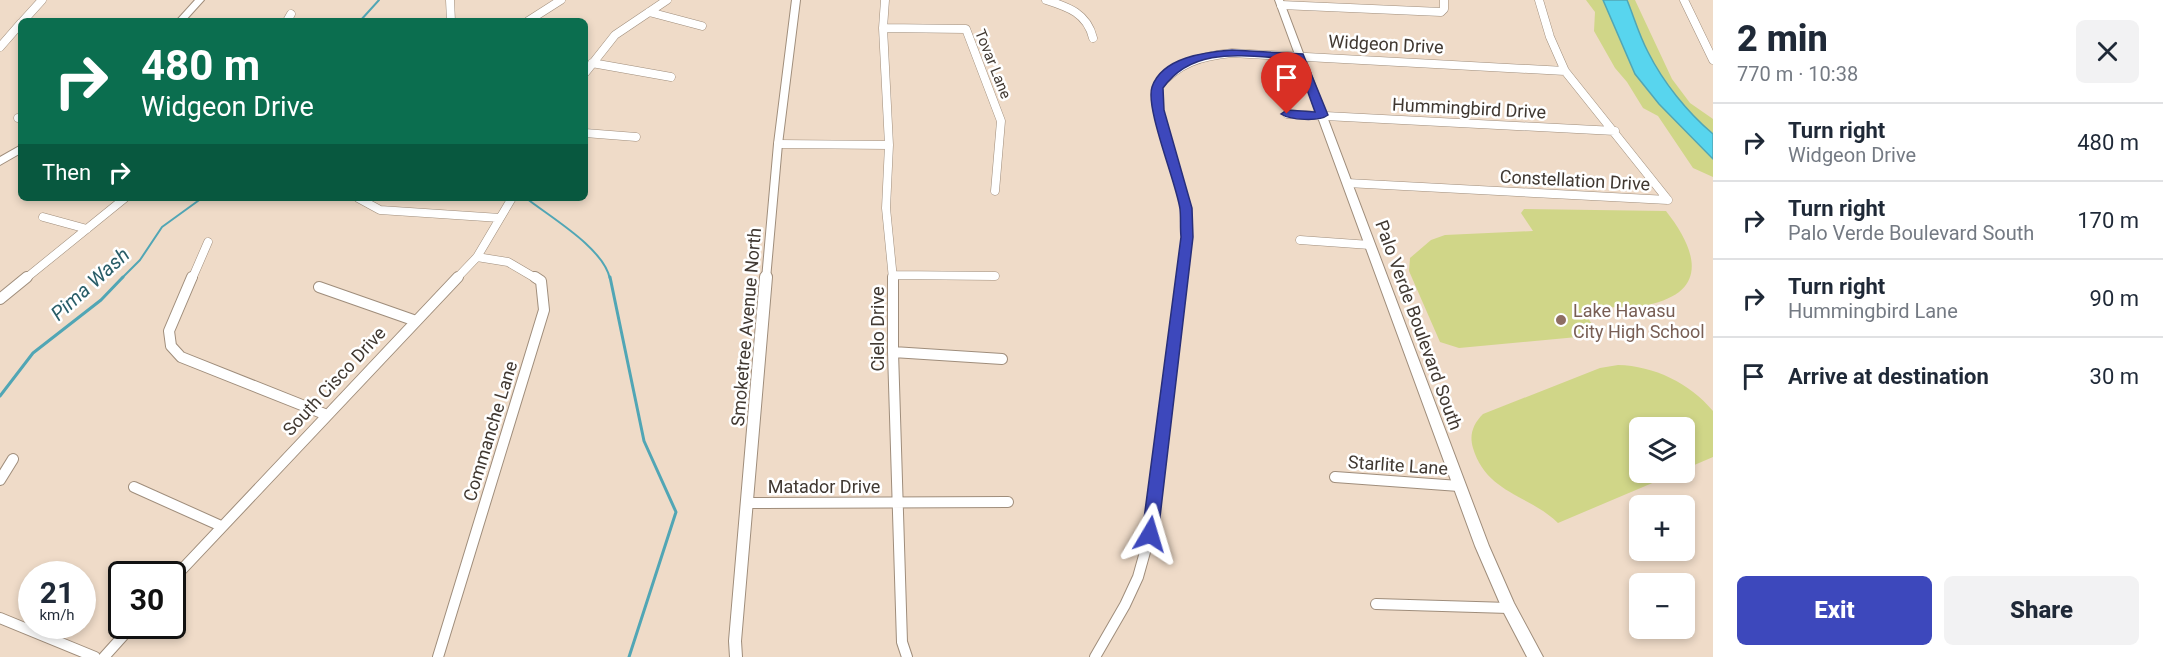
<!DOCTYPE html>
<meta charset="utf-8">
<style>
body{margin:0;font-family:Roboto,sans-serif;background:#f2f2f3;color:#1f2937;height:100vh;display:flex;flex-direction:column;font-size:22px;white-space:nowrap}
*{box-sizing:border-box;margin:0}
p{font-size:20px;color:#747a83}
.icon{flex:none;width:33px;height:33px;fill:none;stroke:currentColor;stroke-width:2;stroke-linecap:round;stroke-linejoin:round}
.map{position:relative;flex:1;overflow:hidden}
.details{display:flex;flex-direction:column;background:#fff;width:450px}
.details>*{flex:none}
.hud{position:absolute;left:18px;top:18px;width:570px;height:183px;border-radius:9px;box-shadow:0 3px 9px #0003;background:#0b6e4f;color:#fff;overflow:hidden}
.buttons{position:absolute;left:1629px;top:417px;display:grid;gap:12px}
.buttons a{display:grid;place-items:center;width:66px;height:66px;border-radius:9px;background:#fff;box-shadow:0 3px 9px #0003;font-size:30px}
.speed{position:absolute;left:18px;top:561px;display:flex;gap:12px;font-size:30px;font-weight:700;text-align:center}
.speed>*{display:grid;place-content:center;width:78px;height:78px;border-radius:50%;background:#fff;box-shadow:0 3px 9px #0003;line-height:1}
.speed small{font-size:15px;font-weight:400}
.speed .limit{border:3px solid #111;border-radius:9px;background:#fff;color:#111}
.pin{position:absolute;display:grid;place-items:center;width:51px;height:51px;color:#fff;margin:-62px -26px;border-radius:50% 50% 50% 0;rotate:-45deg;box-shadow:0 0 6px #0007}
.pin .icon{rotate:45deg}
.me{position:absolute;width:66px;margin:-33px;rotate:7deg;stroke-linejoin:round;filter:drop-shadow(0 0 4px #0008)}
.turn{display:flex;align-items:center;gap:21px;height:126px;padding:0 24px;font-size:27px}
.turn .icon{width:78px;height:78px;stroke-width:2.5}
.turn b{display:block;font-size:42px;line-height:51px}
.then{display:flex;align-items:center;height:57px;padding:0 24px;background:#0003;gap:12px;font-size:22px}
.round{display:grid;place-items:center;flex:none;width:63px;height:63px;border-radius:9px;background:#f2f2f3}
.overview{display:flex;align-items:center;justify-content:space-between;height:102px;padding:0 24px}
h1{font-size:36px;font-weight:800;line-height:45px}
.cta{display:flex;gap:12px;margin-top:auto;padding:12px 24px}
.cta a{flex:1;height:69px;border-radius:9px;background:#3d48bc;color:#fff;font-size:24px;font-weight:800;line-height:69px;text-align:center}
.cta a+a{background:#f2f2f3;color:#1f2937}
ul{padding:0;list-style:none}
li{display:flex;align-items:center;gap:18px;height:78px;padding:0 24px;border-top:2px solid #e0e1e3}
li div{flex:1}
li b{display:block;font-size:22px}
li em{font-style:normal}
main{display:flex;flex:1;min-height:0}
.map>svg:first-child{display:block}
.green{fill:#d0d688}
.water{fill:#58d5ee;stroke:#51a6b5;stroke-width:1.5}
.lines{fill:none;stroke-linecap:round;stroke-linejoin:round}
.stream-far1{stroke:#51a6b5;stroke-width:2}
.stream{stroke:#51a6b5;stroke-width:3}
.minor-far1-casing{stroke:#9f8d7b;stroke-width:9}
.minor-casing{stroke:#9f8d7b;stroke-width:12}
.tertiary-far1-casing{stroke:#9f8d7b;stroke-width:10}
.tertiary-casing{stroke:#9f8d7b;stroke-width:14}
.secondary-casing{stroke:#9f8d7b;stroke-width:2}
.minor-far1{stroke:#fff;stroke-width:8}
.minor{stroke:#fff;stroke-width:10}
.tertiary-far1{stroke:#fff;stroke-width:8}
.tertiary{stroke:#fff;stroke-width:12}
.secondary{fill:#fff;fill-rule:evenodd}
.route{fill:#3d48bc;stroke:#282f7a;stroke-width:1.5}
.education-dot{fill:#8d6e63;stroke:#fff;stroke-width:2}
.labels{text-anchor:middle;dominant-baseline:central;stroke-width:5;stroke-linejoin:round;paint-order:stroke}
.far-street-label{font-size:15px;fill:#403831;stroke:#fff}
.street-label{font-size:18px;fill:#403831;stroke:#fff}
.education-label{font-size:18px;fill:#785e54;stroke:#fff;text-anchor:start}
.water-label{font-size:20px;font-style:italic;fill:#295d68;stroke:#fff}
</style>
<main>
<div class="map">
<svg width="1713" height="657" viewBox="0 0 1713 657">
<rect width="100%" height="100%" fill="#efdbc8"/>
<path class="green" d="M1586,0H1635L1672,79L1690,103L1713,119V177L1693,168L1658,116L1643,108L1627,82L1615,68L1598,38L1594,31L1595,12Z
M1524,209L1666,211C1696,249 1711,292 1647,305C1626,309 1603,306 1582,308L1593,326L1588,336L1459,348L1440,342L1409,271L1410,258L1431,240L1445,235L1533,231L1521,213Z
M1618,365C1654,366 1690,383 1713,411V457L1685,469L1684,428H1640V472L1676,473L1558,523C1531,496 1486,493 1473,448C1469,435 1473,424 1483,414L1600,368Z"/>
<path class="water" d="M1603,0H1627C1634,17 1639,35 1648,52C1663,82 1687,112 1713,134V159L1659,104L1635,74Z"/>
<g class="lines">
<path class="stream-far1" d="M360,21L379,0
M526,198C550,217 604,248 610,279
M121,279L140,260L162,227L202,198"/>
<path class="stream" d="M610,277L644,441L676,512L629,657
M0,396L33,353L101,300L123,277"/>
<g class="minor-far1-casing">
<path id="minor-far1" d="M450,0L451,21
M885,0L883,28L889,145L886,208L893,279
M1046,0C1068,7 1087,13 1093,38
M1539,0L1550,37L1565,71L1668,200
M1684,0L1713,60
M1281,5L1441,12L1444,9V0
M649,12L702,26
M23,21L42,0
M287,21L291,14
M528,21L561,0
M883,28L966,29L1001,121L995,191
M0,47L21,23
M592,63L671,77
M585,73L615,35L667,0
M1287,114L1615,131
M18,118H21
M585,133L636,137
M778,144L889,145
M1347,183L1668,200
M358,198L380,210L500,218
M43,217L87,229
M1300,240L1370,245
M477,257L508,262L537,279
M893,275L995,276
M25,279L125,198
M192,279L208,242
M456,279L477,257L512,198
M1182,279L1187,236L1186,208L1159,110L1157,88C1178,63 1200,56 1232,53L1565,71"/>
</g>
<g class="minor-casing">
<path id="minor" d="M192,277L169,331L171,346L181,357L327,415
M893,277V352L902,642L907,657
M319,287L416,321
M0,299L27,277
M893,352L1002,359
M1335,477L1459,486
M0,480L13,459
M134,487L221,526
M748,503L1008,502
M172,580L458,277
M1376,604L1509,608
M0,618L95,657
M104,657L132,626
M438,657L544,310L541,281L535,277
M1095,657L1125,605L1138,577L1150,534L1182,277"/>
</g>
<g class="tertiary-far1-casing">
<path id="tertiary-far1" d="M766,279L778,144L796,0"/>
</g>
<g class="tertiary-casing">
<path id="tertiary" d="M736,657L735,641L766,277"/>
</g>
<g class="secondary-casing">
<path id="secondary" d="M195,0H204L185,21H176Z
M1275,0H1283L1489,546L1514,603L1543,657H1527L1504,613L1475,546Z
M21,145V153L0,165V157Z"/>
</g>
<use href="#minor-far1" class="minor-far1"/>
<use href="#minor" class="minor"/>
<use href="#tertiary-far1" class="tertiary-far1"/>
<use href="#tertiary" class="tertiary"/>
<use href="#secondary" class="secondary"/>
</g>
<path class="route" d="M1232,50L1303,54L1328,115C1319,122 1290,120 1281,114L1287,110L1315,112L1296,59C1248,57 1194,44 1163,88L1164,110L1192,208L1193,237L1158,534L1156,540L1150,542L1144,540L1142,534L1181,237C1180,227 1181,218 1180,209C1176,182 1145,108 1152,87C1162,57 1206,52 1232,50Z"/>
<circle class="education-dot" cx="1561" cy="320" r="6"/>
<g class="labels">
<g class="far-street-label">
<text transform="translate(993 64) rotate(68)">Tovar Lane</text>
</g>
<g class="street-label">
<text transform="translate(1386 44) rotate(3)">Widgeon Drive</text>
<text transform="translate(1469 108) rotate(3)">Hummingbird Drive</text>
<text transform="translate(1575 180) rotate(3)">Constellation Drive</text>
<text transform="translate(1419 325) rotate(70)">Palo Verde Boulevard South</text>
<text transform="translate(746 327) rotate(-85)">Smoketree Avenue North</text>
<text transform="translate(877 329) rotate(-90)">Cielo Drive</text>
<text transform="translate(334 381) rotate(-47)">South Cisco Drive</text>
<text transform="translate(490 431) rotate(-73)">Commanche Lane</text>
<text transform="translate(1398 465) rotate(4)">Starlite Lane</text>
<text x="824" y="486">Matador Drive</text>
</g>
<g class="education-label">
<text x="1573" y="310">Lake Havasu<tspan x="1573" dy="21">City High School</tspan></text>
</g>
<g class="water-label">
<text transform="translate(90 284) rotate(-42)">Pima Wash</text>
</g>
</g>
</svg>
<div class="buttons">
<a><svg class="icon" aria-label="layers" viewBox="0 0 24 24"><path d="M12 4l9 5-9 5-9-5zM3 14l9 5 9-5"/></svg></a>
<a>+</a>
<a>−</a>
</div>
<div class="speed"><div>21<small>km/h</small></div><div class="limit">30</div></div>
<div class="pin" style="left:1287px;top:114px;background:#d93025"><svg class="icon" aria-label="arrive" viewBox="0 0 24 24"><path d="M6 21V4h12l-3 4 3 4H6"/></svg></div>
<svg class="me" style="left:1150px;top:534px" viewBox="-20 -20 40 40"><path d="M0-17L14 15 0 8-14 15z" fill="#3d48bc" stroke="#fff" stroke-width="4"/></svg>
<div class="hud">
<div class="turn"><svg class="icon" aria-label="right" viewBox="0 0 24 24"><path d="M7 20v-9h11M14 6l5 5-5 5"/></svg><div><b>480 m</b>Widgeon Drive</div></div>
<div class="then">Then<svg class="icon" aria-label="right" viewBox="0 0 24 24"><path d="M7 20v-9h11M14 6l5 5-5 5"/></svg></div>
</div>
</div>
<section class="details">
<div class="overview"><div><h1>2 min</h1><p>770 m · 10:38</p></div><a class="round"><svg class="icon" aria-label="close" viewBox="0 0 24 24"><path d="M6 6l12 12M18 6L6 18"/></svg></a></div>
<ul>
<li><svg class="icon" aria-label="right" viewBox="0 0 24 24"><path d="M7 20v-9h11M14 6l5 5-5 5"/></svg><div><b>Turn right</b><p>Widgeon Drive</p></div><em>480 m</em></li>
<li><svg class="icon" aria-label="right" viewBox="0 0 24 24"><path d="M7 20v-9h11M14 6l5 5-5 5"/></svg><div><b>Turn right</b><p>Palo Verde Boulevard South</p></div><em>170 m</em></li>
<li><svg class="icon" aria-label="right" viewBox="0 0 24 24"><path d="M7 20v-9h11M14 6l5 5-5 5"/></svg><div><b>Turn right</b><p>Hummingbird Lane</p></div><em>90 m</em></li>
<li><svg class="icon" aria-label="arrive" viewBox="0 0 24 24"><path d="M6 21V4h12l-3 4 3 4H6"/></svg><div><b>Arrive at destination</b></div><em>30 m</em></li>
</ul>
<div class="cta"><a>Exit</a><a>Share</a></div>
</section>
</main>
